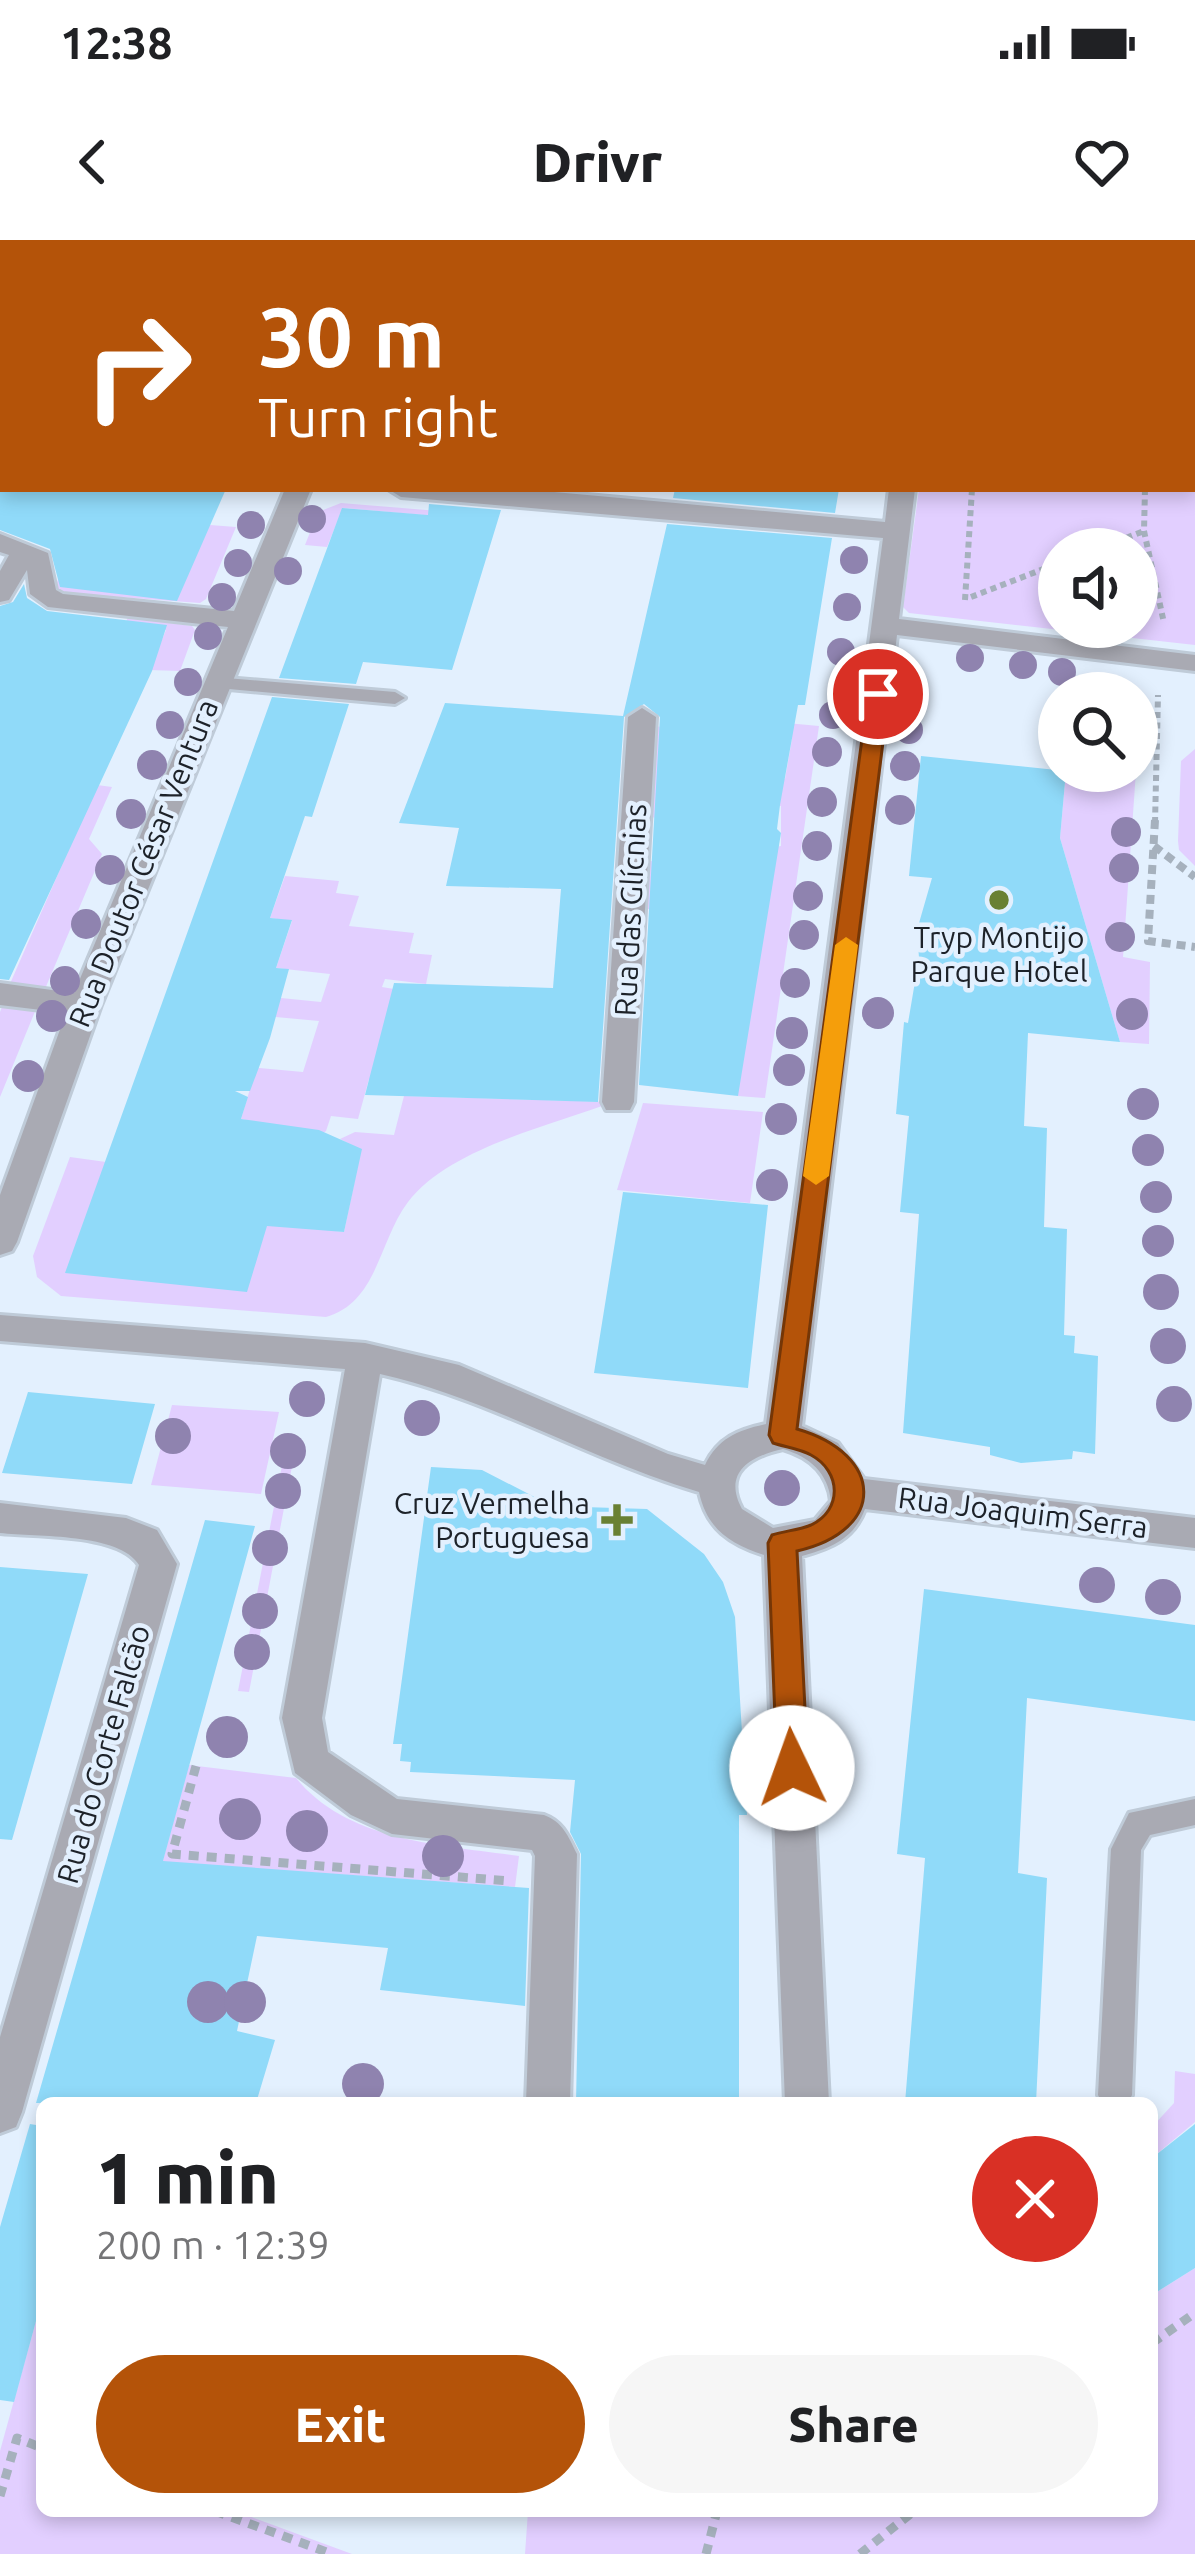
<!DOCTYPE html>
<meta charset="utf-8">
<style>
body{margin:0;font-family:Ubuntu,sans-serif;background:#f6f6f6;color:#202124;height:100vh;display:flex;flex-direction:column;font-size:45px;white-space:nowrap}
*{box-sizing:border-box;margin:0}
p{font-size:39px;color:#757577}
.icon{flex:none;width:66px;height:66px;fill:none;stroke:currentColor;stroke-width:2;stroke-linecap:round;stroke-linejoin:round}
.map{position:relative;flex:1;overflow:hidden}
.drawer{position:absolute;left:36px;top:1857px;width:1122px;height:420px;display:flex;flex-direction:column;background:#fff;border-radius:18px;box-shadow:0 6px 18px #0003}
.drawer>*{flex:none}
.banner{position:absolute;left:0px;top:0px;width:1197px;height:252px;box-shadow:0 6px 18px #0003;background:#b45309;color:#fff;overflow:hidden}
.fabs{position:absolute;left:1038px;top:288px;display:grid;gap:24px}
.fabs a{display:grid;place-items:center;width:120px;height:120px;border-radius:50%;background:#fff;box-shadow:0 6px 18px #0003;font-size:60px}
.pin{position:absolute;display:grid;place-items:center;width:102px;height:102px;color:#fff;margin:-51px;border:6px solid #fff;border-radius:50%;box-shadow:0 3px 12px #0007}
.me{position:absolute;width:132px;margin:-66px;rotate:357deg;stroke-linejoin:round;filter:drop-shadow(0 0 9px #0008)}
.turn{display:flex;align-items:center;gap:42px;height:252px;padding:0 60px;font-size:54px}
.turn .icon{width:156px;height:156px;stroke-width:2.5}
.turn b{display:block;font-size:84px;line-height:102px}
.round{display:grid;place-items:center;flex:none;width:126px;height:126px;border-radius:63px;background:#f6f6f6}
.head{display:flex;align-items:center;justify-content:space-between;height:204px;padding:0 60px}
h1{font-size:72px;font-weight:800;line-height:90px}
.primary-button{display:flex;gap:24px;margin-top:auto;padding:24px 60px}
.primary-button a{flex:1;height:138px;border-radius:72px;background:#b45309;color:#fff;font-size:48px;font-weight:800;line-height:138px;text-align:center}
.primary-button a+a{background:#f6f6f6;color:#202124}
.status{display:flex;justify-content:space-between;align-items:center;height:84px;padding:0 60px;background:#fff;direction:ltr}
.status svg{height:33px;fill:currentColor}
header{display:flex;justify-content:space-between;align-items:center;height:156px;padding:0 60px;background:#fff;font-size:54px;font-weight:800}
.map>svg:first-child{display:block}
.green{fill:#e2cfff;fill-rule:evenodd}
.building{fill:#90daf9}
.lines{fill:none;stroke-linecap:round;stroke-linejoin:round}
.lane-casing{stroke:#bfcbd8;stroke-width:6}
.street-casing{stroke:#bfcbd8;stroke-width:6}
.path-far2{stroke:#a6b1bd;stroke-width:6;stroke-dasharray:6 4.5;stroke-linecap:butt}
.path-far1{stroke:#a6b1bd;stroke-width:8;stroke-dasharray:9 6;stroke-linecap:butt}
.path{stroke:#a6b1bd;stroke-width:9;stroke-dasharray:10 8;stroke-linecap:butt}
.lane{fill:#a9aab3;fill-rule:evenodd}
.street{fill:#a9aab3;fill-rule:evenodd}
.tree{fill:#8f83af}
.route{fill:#b45309;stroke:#753606;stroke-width:3}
.slow{fill:#f59e0b}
.poi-dot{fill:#698033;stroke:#e3f0fe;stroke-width:4.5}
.labels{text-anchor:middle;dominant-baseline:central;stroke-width:9;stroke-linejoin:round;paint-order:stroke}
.street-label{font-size:30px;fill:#1d2229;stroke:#e3f0fe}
.poi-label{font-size:30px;fill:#1d2229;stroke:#e3f0fe}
</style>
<div class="status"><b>12:38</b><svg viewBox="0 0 49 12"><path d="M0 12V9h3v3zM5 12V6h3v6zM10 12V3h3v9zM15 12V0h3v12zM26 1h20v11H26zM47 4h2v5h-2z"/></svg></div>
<header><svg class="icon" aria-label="back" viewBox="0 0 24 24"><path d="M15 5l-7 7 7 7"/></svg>Drivr<svg class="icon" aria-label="heart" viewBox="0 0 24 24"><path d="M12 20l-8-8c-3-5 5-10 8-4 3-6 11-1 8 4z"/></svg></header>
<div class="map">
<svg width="1195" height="2314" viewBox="0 0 1195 2314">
<rect width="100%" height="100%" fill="#e3f0fe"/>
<path class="green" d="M1195,21V405L909,373L903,367L919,249H1194ZM1059,309H1137V387H1059Z
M341,263L463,273L435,276L343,268L327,307L305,305L318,272Z
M210,285L236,287L206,359L200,363L66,353L55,348L66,317Z
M128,377L192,386L195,390L180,431L149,430L166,390L124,387Z
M734,478L819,486L765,858L738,856L682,672L637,668L642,620L678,624L781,606V566L668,554L657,578L643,576L650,486L691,489L785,539L792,499Z
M1195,509V626L1179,610L1178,601L1181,521Z
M1066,531H1136L1123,717L1150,722L1149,804L1120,802L1060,598Z
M97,545L112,547L89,599L102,614L45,749L9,746Z
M285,636L339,641L336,653L359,656L349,686L414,693L409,713L432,715L426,744L385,739L382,747L400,750L407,843L369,839L358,879L331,876L326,891L265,938L250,980L344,992L361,910L340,899L355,892L394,895L404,856L613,862C550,886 449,908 408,962C378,1002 378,1062 326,1077L61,1056L37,1037L33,1016L70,917L106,922L251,881L241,879L250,849L238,826L303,832L319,781L254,775L261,756L321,762L330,734L276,728L292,681L270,678Z
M3,764L36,769L0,857V772Z
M643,863L763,872L750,963L617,950Z
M172,1165L279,1172L261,1254L151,1245Z
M287,1200H297L249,1452L238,1451Z
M189,1525L296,1538C348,1602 443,1605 519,1616L515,1647L277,1630L96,1863Z
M1175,1831L1195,1834V1882L1152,1918V1887L1174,1863Z
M1195,2028V2314H525L528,2271H1152V2055Z
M42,2059V2271H235L352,2314H0V2211Z"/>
<path class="building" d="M0,249H226L177,361L60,347L50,309L0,290Z
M675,249H839L835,273L673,258Z
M429,264L501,270L452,430L363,422L356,444L279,438L342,268L428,275Z
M667,284L832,298L805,465H798L780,565L777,589L781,593L738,856L639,845L660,477L644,464L624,477L598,862L365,855L394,743L553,748L561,649L446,646L459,588L399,583L445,463L623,476Z
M24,344L27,358L47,371L167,385L152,431L9,740L0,739V366L13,362Z
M272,457L349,464L312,577L305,576L270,678L292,680L276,728L289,729L270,798L250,851H235L248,857L241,879L319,890L362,909L344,992L267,986L247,1052L65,1033Z
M921,516L1066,531L1060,598L1120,802L1028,793L1024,886L1047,888L1044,987L1067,989L1064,1095L1075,1096L1074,1113L1098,1116L1095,1214L1073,1211L1072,1219L1021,1223L990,1215V1207L903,1193L919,974L900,972L909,876L896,874L904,782L908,783L919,718L917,690L932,638L909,636Z
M623,952L768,965L748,1148L594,1133Z
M28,1152L155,1164L132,1244L2,1233Z
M431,1227L482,1230L552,1266L647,1269L704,1314L723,1342L735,1377L747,1575H739V1863H576L581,1614L570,1592L575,1540L410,1532L411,1522L400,1521L402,1504H393Z
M205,1280L255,1286L163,1621L529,1648L525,1766L380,1750L388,1708L257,1696L237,1791L275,1800L256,1863H36Z
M0,1327L88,1334L12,1600L0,1599Z
M924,1349L1195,1385V1481L1027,1458L1018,1633L1047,1638L1036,1863H905L925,1618L897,1614Z
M30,1884L42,1886V2059L14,2162L0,2160V1987Z
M1195,1884V2028L1152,2055V1918Z"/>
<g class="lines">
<g class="lane-casing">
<path id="lane" d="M214,437L395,452L405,458L395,464L207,447V439Z
M1195,1559V1585L1150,1595L1141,1610L1132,1855L1128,1863H1102L1098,1855L1111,1609L1129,1573Z"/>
</g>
<g class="street-casing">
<path id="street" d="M1045,0H1107L1109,3H1047Z
M1194,3H1195V17H1194Z
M3,96V112L0,113V97Z
M285,249H311L101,765L17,1002L12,1011L0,1015V955L66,773L0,765V743L74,753L228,387L48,367L30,354L27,330L9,360L0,362V331L9,315L0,312V294L48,313L56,350L63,354L234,371Z
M388,249H521L885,282L889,249H915L899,379L1195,415V431L897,395L802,1186L838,1203L864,1239L1195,1278V1308L865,1269C854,1299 831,1308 802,1316L829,1863H785L764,1315C730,1304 707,1289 699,1252C590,1220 491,1159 380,1134L322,1478L328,1512L397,1559L544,1575C563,1582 568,1596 577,1614L570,1863H526L535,1616L532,1610L392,1594L351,1575L295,1533L282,1478L345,1129L0,1101V1075L365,1103L459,1125L668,1214L705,1225C718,1198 738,1190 766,1184L883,298L401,257ZM783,1209C810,1217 828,1233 831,1261L815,1280L773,1288L742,1269C722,1232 751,1216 783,1209Z
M642,468L656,477L634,862L630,870H606L602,862L628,477Z
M0,1263L126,1278L157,1290L177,1324L22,1872L16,1887L0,1893V1797L139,1325C120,1293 37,1297 0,1293Z"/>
</g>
<path class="path-far2" d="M1145,249L1144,291L1164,383
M1097,309L1144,291
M971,357L1059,323
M965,360L972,249
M1155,583L1158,455"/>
<path class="path-far1" d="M1155,580L1148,701L1195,707
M1154,606L1195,637"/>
<path class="path" d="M196,1526L172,1614L510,1641
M1152,2103L1195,2073
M0,2256L17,2198L42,2208
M215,2271L332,2314
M706,2314L717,2271
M860,2314L914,2271"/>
<use href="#lane" class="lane"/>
<use href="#street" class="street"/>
</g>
<g class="tree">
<circle cx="312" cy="279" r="14"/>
<circle cx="251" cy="285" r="14"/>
<circle cx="854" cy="320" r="14"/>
<circle cx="238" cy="323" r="14"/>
<circle cx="288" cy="331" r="14"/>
<circle cx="222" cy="357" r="14"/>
<circle cx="847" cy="367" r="14"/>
<circle cx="208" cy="396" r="14"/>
<circle cx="841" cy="412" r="14"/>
<circle cx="970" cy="418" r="14"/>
<circle cx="1023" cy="425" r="14"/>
<circle cx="1062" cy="432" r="14"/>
<circle cx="188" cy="442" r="14"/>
<circle cx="833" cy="475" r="14"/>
<circle cx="170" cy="485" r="14"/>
<circle cx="909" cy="490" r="14"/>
<circle cx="827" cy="512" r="15"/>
<circle cx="152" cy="525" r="15"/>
<circle cx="905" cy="526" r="15"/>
<circle cx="822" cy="562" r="15"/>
<circle cx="900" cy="570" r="15"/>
<circle cx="131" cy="574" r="15"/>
<circle cx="1126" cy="592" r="15"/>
<circle cx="817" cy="606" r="15"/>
<circle cx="1124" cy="628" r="15"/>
<circle cx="110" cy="630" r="15"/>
<circle cx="808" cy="656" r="15"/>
<circle cx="86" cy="684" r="15"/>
<circle cx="804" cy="695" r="15"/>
<circle cx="1120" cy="697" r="15"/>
<circle cx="65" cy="741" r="15"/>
<circle cx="795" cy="743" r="15"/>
<circle cx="878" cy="773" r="16"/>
<circle cx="1132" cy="774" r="16"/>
<circle cx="52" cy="776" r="16"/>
<circle cx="792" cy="793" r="16"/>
<circle cx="789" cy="830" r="16"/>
<circle cx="28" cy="836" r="16"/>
<circle cx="1143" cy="864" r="16"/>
<circle cx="781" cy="879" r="16"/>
<circle cx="1148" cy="910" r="16"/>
<circle cx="772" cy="945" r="16"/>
<circle cx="1156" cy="957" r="16"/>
<circle cx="1158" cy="1001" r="16"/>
<circle cx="1161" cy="1052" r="18"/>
<circle cx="1168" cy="1106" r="18"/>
<circle cx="307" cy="1159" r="18"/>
<circle cx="1174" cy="1164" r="18"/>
<circle cx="422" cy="1178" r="18"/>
<circle cx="173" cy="1196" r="18"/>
<circle cx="288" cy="1211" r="18"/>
<circle cx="782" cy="1248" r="18"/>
<circle cx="283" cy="1251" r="18"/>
<circle cx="270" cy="1308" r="18"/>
<circle cx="1097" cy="1345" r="18"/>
<circle cx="1163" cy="1357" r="18"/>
<circle cx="260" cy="1371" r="18"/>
<circle cx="252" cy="1412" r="18"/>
<circle cx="227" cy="1497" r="21"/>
<circle cx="240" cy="1579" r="21"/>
<circle cx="307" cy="1591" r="21"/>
<circle cx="443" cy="1616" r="21"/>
<circle cx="208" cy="1762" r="21"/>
<circle cx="245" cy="1762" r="21"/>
<circle cx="363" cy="1844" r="21"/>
</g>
<path class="route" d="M878,448L889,454L797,1189C884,1214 888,1290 797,1311L808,1528L803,1538L792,1541L782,1538L777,1528L768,1303L772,1295C784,1291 799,1290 811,1285C843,1270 841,1231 811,1215C801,1209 785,1207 773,1203L769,1195L868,454Z"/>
<path class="slow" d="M846,697L858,705L829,936L816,945L803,936L835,705Z"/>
<g class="poi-dot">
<circle cx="999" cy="660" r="12"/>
<path d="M611 1262h12v12h12v12h-12v12h-12v-12h-12v-12h12z"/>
</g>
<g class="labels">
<g class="street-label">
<text transform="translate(143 623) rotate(-68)">Rua Doutor César Ventura</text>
<text transform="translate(630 670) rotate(-87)">Rua das Glícnias</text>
<text transform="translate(1023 1272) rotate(7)">Rua Joaquim Serra</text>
<text transform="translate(103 1514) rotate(-74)">Rua do Corte Falcão</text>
</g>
<g class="poi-label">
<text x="999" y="697">Tryp Montijo<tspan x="999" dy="34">Parque Hotel</tspan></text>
<text x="590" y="1263" text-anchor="end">Cruz Vermelha<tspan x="590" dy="34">Portuguesa</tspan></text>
</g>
</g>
</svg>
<div class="fabs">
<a><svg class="icon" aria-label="sound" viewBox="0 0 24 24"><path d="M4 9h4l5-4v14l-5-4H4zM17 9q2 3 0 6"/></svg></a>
<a><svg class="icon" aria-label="search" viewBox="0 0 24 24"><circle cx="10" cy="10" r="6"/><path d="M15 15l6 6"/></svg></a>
</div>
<div class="pin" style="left:878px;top:454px;background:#d93025"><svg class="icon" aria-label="arrive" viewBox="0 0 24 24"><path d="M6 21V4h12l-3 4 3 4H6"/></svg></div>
<svg class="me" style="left:792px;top:1528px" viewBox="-20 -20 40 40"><circle r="19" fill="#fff"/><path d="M0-13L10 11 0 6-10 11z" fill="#b45309"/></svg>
<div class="banner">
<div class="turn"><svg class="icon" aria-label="right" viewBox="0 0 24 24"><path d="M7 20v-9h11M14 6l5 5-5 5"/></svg><div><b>30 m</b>Turn right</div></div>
</div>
<section class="drawer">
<div class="head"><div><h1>1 min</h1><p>200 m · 12:39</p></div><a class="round" style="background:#d93025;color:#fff"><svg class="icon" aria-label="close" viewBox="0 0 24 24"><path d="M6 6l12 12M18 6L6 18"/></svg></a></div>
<div class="primary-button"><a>Exit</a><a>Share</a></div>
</section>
</div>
